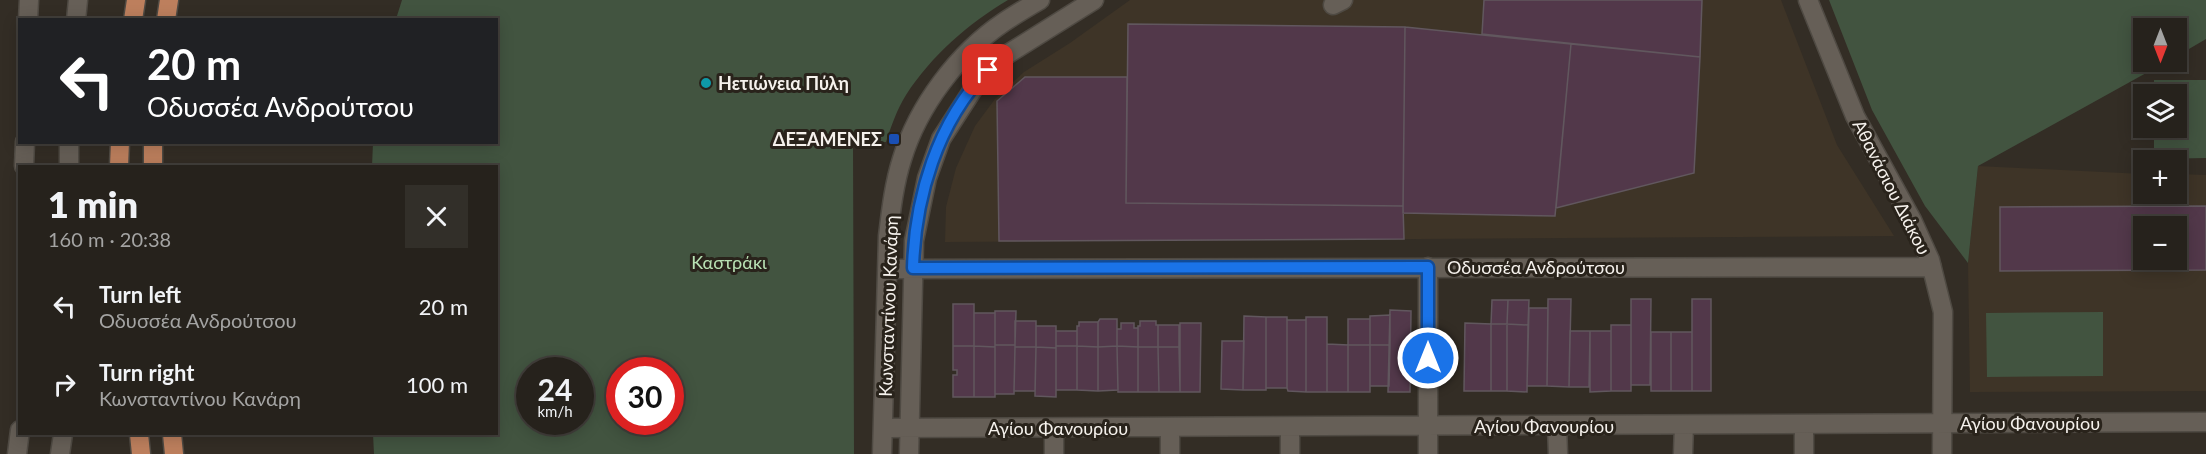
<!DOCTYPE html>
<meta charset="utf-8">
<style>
body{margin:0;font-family:Lato,sans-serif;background:#322f29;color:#f1f3f6;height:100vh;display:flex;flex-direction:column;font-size:22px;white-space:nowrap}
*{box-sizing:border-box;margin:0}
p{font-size:20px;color:#a4a4a3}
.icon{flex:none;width:33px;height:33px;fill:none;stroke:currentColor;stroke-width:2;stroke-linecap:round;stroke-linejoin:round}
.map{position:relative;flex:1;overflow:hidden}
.sheet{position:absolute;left:18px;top:165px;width:480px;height:270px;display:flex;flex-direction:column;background:#26221c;border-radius:0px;box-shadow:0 3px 15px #0003,0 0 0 2px #423f3b}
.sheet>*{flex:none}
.top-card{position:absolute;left:18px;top:18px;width:480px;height:126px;border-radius:0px;box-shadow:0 3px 15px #0003,0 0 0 2px #423f3b;background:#202124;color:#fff;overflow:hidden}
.needle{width:39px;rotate:180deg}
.buttons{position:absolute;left:2133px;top:18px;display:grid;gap:12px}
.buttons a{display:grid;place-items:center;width:54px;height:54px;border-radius:0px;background:#26221c;box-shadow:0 3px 15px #0003,0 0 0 2px #423f3b;font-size:30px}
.speed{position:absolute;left:516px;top:357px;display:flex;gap:12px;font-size:30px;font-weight:700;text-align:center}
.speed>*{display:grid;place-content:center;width:78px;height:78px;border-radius:50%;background:#26221c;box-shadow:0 3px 15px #0003,0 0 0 2px #423f3b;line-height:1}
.speed small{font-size:15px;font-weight:400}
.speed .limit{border:9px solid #d22;background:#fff;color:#111}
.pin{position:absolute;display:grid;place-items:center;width:51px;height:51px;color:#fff;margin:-26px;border-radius:12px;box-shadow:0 3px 9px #0006}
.me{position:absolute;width:66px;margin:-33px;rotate:0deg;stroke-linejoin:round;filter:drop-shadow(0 0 4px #0008)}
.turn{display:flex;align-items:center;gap:21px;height:126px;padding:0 30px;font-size:27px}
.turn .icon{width:78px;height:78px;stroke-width:2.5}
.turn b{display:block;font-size:42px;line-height:51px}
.round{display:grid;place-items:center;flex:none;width:63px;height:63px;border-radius:0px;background:#322f29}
.head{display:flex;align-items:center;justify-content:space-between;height:102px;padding:0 30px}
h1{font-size:36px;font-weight:800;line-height:45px}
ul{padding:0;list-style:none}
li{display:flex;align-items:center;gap:18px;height:78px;padding:0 30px}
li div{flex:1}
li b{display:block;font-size:22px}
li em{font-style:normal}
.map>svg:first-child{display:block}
.built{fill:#3e3427;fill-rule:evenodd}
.green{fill:#425440;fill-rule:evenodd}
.building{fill:#52384a;stroke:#61575e;stroke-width:1.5;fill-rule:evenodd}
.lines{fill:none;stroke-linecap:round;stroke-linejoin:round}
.minor-casing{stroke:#4f4a43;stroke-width:21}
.major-casing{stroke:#4f4a43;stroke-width:21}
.minor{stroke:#665f57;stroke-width:18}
.major{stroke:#bd7f5d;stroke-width:18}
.route-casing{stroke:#114b97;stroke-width:15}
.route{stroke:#1a73e8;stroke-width:10}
.culture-dot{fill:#0f9aa8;stroke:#29231b;stroke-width:2}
.transit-dot{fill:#1a4fb4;stroke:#29231b;stroke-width:2}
.labels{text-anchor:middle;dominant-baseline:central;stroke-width:6;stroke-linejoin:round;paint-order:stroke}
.poi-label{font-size:18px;font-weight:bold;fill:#f5f1ec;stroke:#29231b;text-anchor:start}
.street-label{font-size:18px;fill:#f5f1ec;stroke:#29231b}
.park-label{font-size:18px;fill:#b8e1b3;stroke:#29231b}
</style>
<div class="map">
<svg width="2206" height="454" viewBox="0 0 2206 454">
<rect width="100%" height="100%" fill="#332d25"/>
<path class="built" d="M1130,0H1781L1837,145L1894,236L945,242L946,207L956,168L975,126L995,99L1024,72L1070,43Z
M1978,166L2143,174L2144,194H2176L2177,174L2206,175V391L1970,392L1968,263ZM2144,226H2176V260H2144Z"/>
<path class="green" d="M402,0H1008C968,24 932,55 906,95C897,109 891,127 886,142H853L854,454H374L373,434H496V166H372L373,143L496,142V20L396,19ZM530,370H580V422H530ZM620,370H670V422H620Z
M1829,0H2206V39L2177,56L2176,28H2144V62H2166L1978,166L1968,263L1925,206L1872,110Z
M2154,80H2206V158L2154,159V128H2176V94H2154Z
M2103,312V376L1987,377L1986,313Z"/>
<path class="building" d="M1484,0H1702L1700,57L1482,34Z
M1128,24L1405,27L1403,206L1126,203Z
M1405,27L1571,44L1555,216L1403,213Z
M1571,44L1700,57L1694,173L1556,208Z
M1025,77H1127L1126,203L1403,206L1404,239L999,241L997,101Z
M2206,206V270L2000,271V207ZM2144,226H2176V260H2144Z
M1548,299H1571L1569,387L1547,386Z
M1631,299H1651L1650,385H1631Z
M1692,299H1711V391H1692Z
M1492,300H1508L1507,324H1491Z
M1508,300H1529L1528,325L1507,324Z
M953,304H974V346H953Z
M1529,308H1548L1547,386H1527Z
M1390,310L1411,311L1410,392H1388Z
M995,311H1016L1015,345H995Z
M974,313H995V347L974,346Z
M1390,315V345H1370V316Z
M1244,316L1266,317V390H1243Z
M1266,317H1287V388H1266Z
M1306,317H1327V392H1306Z
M1100,319H1117V346L1098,347V322Z
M1348,319H1370V345H1348Z
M1287,320H1306V392L1288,391L1287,388Z
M1015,321H1036V347H1015Z
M1140,321H1156V325H1158V347H1138V326H1140Z
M1079,322H1098V347L1077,346V326H1079Z
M1121,323H1134V328H1138V347L1117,346V329H1121Z
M1180,323H1201L1200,392H1180Z
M1465,323L1491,324V391H1464Z
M1491,324H1507V391H1491Z
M1507,324L1528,325L1527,392L1507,391Z
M1158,325H1179V347H1158Z
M1611,325H1631V391H1611Z
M1036,326H1056V348L1036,347Z
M1056,331H1077V346H1056Z
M1570,331H1590L1589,387H1569Z
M1590,331H1611V391L1590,392Z
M1651,332H1671V391H1651Z
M1671,332H1692V391H1671Z
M1222,341H1244L1243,390L1221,389Z
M1327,344L1348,345V392H1327Z
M995,345H1015L1014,394H995Z
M1348,345H1370V392H1348Z
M1370,345H1390L1389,386H1370Z
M953,346H974V397H953V375H957V370H953Z
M974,346L995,347V397H974Z
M1056,346H1077V390H1056Z
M1077,346L1098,347V391L1077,390Z
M1117,346L1118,390L1098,391V347Z
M1117,346L1138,347V392H1118Z
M1015,347H1036L1035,391H1014Z
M1036,347L1056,348V397L1035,396Z
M1138,347H1158L1159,392H1138Z
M1158,347H1179L1180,392H1159Z"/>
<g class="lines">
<g class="minor-casing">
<path id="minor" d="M1808,0L1855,116L1912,220L1930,260L1943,312L1942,454
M1333,5L1343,0
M28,20L29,0
M76,20L78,0
M24,166L25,142
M69,166V142
M1428,267V454
M887,269L1932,267
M1557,426L1558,454
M1170,427V454
M883,428L2206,422
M17,454L20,430
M60,454L63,434
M882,454L888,236C891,211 894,184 902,159C918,106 958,53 1004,22C1016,14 1028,7 1040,0
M909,454L914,241L927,178L941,139L979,80L1003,57L1094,0
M1054,454V428
M1290,454V427
M1683,454L1684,425
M1804,454V424"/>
</g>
<g class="major-casing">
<path id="major" d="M133,20L136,0
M166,20L169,0
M119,166L120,142
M153,166V142
M139,434L141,454
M172,434L174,454"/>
</g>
<use href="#minor" class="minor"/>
<use href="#major" class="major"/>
</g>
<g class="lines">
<g class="route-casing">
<path id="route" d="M988,70C937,122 915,198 913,268L1428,267V358"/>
</g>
<use href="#route" class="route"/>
</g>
<circle class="culture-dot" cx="706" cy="83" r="6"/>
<rect class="transit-dot" x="888" y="133" width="12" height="12" rx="3"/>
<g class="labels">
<g class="poi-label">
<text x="718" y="83">Ηετιώνεια Πύλη</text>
<text x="882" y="139" text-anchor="end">ΔΕΞΑΜΕΝΕΣ</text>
</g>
<g class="street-label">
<text transform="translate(1892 187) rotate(63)">Αθανάσιου Διάκου</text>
<text x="1536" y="267">Οδυσσέα Ανδρούτσου</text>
<text transform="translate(888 306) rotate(-88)">Κωνσταντίνου Κανάρη</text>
<text x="2030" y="423">Αγίου Φανουρίου</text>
<text x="1544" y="426">Αγίου Φανουρίου</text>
<text x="1058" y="428">Αγίου Φανουρίου</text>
</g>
<g class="park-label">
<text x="729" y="262">Καστράκι</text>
</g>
</g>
</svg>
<div class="buttons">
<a><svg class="needle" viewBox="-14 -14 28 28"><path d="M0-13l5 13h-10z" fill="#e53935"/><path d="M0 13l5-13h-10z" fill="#a4a4a3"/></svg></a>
<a><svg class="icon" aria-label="layers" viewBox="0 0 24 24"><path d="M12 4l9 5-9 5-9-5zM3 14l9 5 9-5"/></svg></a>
<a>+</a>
<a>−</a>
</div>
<div class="speed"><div>24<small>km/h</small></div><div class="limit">30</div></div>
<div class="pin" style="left:988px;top:70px;background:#d93025"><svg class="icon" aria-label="arrive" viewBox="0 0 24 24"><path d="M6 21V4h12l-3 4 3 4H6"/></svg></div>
<svg class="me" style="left:1428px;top:358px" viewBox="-20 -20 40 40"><circle r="17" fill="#1a73e8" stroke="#fff" stroke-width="3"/><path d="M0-11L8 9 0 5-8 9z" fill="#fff"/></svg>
<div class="top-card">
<div class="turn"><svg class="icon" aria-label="left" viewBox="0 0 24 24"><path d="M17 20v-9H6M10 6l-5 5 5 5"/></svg><div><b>20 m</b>Οδυσσέα Ανδρούτσου</div></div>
</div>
<section class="sheet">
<div class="head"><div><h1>1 min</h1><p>160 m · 20:38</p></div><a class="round"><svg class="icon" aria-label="close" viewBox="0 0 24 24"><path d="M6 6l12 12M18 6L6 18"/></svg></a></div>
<ul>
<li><svg class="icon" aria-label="left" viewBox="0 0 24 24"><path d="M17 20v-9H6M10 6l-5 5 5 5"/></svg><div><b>Turn left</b><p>Οδυσσέα Ανδρούτσου</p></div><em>20 m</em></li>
<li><svg class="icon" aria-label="right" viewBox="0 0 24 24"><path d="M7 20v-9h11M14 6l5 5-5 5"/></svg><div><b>Turn right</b><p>Κωνσταντίνου Κανάρη</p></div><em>100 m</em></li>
</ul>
</section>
</div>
